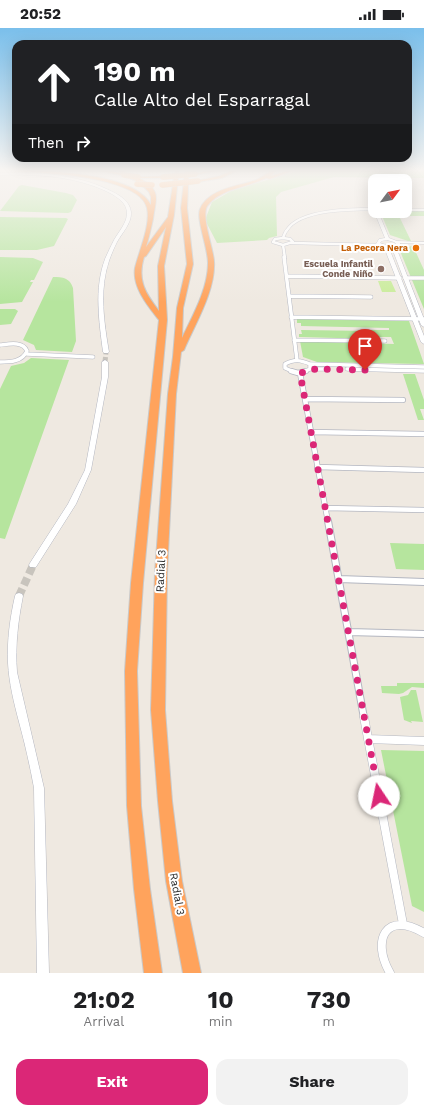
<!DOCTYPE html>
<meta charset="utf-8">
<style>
body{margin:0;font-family:"Work Sans",sans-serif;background:#f2f2f2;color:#202124;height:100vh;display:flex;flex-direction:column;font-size:15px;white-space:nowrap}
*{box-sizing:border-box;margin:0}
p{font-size:13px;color:#757577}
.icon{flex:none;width:22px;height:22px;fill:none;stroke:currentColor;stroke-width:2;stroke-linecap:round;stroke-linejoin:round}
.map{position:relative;height:945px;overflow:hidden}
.side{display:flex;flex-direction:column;background:#fff;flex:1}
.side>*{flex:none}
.top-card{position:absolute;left:12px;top:12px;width:400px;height:122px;border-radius:12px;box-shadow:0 4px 16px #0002;background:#202124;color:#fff;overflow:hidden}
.needle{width:26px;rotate:58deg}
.fabs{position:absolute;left:368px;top:146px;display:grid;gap:8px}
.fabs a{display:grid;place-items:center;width:44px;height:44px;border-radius:8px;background:#fff;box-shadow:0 4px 16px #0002;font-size:20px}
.pin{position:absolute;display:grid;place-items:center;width:34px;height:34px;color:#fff;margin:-41px -17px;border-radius:50% 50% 50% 0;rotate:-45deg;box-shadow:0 0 4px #0007}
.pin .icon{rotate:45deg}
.me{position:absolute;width:44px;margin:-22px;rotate:349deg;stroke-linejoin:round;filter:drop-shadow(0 0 3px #0008)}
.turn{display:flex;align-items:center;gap:14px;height:84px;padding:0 16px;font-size:18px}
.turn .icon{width:52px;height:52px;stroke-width:2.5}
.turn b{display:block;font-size:28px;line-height:34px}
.then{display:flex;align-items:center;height:38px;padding:0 16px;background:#0003;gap:8px;font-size:15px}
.eta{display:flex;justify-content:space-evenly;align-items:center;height:68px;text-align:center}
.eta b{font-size:24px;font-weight:700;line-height:28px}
.cta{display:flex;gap:8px;margin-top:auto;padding:8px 16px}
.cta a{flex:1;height:46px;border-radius:12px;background:#db2777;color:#fff;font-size:16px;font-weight:700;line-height:46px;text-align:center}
.cta a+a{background:#f2f2f2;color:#202124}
.status{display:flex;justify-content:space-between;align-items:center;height:28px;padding:0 20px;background:#fff;direction:ltr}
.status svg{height:11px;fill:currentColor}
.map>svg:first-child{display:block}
.green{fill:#b6e59e}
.pitch{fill:#c9ec9a}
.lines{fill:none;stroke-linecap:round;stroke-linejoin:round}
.secondary-tunnel-far1{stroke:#c8c4bd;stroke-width:5;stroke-dasharray:5 2.5;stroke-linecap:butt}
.secondary-tunnel{stroke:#c8c4bd;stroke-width:8;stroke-dasharray:8 4;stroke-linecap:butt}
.street-far4-casing{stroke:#b4b7c1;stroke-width:3.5}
.street-far3-casing{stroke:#b4b7c1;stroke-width:4.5}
.street-far2-casing{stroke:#b4b7c1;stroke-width:6}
.street-far1-casing{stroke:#b4b7c1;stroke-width:8}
.street-casing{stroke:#b4b7c1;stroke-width:9}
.secondary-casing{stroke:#b4b7c1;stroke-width:1}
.highway-casing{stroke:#c9c9c9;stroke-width:2}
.street-far4{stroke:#fff;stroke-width:2.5}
.street-far3{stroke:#fff;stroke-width:3.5}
.street-far2{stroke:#fff;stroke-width:4.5}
.street-far1{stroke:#fff;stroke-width:6}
.street{stroke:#fff;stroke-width:8}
.secondary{fill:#fff;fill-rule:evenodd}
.highway{fill:#ffa35c;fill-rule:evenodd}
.highway-bridge-casing{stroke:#c9c9c9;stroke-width:6;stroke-linecap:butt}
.highway-bridge{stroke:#ffa35c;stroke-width:5.5}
.route{stroke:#db2777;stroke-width:7;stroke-dasharray:0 12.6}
.food-dot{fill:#e8710a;stroke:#fff;stroke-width:1.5}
.education-dot{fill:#8d6e63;stroke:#fff;stroke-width:1.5}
.labels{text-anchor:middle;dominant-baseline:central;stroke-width:4;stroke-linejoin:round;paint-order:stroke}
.far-food-label{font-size:9px;font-weight:bold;fill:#c56008;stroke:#fff;text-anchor:end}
.far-education-label{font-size:9px;font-weight:bold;fill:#785e54;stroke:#fff;text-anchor:end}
.street-label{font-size:11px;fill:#2e2e2e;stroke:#fff}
</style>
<div class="status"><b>20:52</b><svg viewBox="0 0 49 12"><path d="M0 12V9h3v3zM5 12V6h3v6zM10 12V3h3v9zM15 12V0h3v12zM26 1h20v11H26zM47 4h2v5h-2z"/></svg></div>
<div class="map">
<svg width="424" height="945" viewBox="0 0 424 945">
<rect width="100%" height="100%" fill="#efe9e1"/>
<path class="green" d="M299,142H424V150L334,149L281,164L276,169L277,208L269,210L267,212L217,215L205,192L212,174L231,163Z
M22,157L66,165L73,167L77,172L71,184L68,185L0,183L19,158Z
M380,183H424V188H399L411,213H408L390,207Z
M0,189L66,190L68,191L54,218L37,222H0Z
M411,218H413L424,242V281L400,223Z
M0,229L33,230L43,234L34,252H31L30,254H33L22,274L0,276Z
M53,249C63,249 70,250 73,260L76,313L72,324L36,322L34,317L23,312Z
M0,281H15L18,283L11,296L0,297Z
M297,291L409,293L424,336L317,334L303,329L300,313L394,316L391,309H376V311L299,309V306H302L301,302L371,303L370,302H389V300L301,298V295H297Z
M31,330L69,332L5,511L0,510V361L11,338L24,335Z
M403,346H415L424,372V381H420L424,392H418Z
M390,515L424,516V542L396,541Z
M397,655H424V660L412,659L403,665L399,666L382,665L381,658H397Z
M411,662H416L423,694L411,693L412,695L404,692L400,669L408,667Z
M381,722L424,723V884L412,878Z"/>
<path class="pitch" d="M378,253H391L396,264H382Z"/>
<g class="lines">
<path class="secondary-tunnel-far1" d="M105,334L106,324"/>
<path class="secondary-tunnel" d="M19,568L33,537"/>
<g class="street-far4-casing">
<path id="street-far4" d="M283,210C284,207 285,204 287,202C300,181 353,181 375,181
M283,210L290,211L293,214L283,217L273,214L275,211Z
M292,215L379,217
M283,217L285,230"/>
</g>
<g class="street-far3-casing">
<path id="street-far3" d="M284,229L297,332
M287,248L400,250
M405,250H424
M289,268L371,269
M291,289L424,291
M294,312L385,313
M0,317C9,316 23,313 27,323C22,334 10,334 0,334
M27,326L93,329
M310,336L424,339
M310,341H325
M347,341L424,343
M294,344L285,340V336C295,331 300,332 310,336V341L303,344"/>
</g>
<g class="street-far2-casing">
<path id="street-far2" d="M291,343L298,345L306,343
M300,345L328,494
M305,371L403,372
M311,404L424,406
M317,439L424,442
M325,480L424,482"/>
</g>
<g class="street-far1-casing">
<path id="street-far1" d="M328,493L364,690
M339,551L424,554
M349,604L424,606"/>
</g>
<g class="street-casing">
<path id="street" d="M364,689L403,896
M368,711L424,713
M390,945C371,912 386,882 424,905"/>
</g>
<g class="secondary-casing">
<path id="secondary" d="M0,145C39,144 78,146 113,164C121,168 130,174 131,184C132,195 122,205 117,214C114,220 111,227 109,233C99,263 104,294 109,324L108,325H104L103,324C99,293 94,261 105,231C108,224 111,218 114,212C119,203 127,195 127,185C127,175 117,169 110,165C76,148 38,146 0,147Z
M405,181H424V183H405Z
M375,182L378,183L389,210L397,213L424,214V216L400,215V218L396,219L424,291V299L421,297L392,220H389L424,308V316L421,314L384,219L376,216L379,211L385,210L374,183ZM387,212L394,214L396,216L389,218L380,215L382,213Z
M105,332L108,334V349L91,442L76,476L36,539H30L29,537L30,535L68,476L85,442L102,349V334Z
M19,565L22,566L23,568C18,593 15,618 17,644L44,760L49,945H37L34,760C30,738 25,716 19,694C14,675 9,655 8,635C7,612 10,590 15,568L16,566Z"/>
</g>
<g class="highway-casing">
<path id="highway" d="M5,142C39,142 134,143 151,177V169L149,164L140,155L126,148L95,142H103L121,145L117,142H122L136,149L165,148L163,150H139C162,163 156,169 153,191C151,200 149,209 146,219L168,189L175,142H179L174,187L164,238L167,292L143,555L137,643L141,778L150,861L162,945H144L134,861L127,778L125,643L131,555L159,292C148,278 132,259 135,240C139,223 151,197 147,180C140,147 34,144 7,143ZM166,199L158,238L159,283C145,265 137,252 144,229L146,228Z
M185,142H189L187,180L193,236L183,280L182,310C193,287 208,261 208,235C208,220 196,191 200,181C208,161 238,158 256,152C263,149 270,141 277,142L271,148L289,142H295L270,151L266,150C247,160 222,160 208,177C200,186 213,219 214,233C216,262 195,296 184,322L181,324L176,366L167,545L165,682L172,773L182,853L201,945H183L166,853L158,773L151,682L155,545L168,366L173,329L177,280L187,236L181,180Z
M212,142H221L195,147L193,146Z
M233,142H238L222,150L198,154L196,153L219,148Z"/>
</g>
<use href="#street-far4" class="street-far4"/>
<use href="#street-far3" class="street-far3"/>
<use href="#street-far2" class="street-far2"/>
<use href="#street-far1" class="street-far1"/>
<use href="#street" class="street"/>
<use href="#secondary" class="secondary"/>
<use href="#highway" class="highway"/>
<g class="highway-bridge-casing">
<path id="highway-bridge" d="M124,147L138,149
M163,149L195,146
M137,156L152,157
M162,157L198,153"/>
</g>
<use href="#highway-bridge" class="highway-bridge"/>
</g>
<linearGradient id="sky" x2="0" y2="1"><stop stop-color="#7abfeb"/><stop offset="0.52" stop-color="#f8f5f2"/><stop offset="1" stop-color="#f8f5f2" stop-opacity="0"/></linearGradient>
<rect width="424" height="274" fill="url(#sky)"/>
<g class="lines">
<path class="route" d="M365,342L316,341L300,345L379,768"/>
</g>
<circle class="food-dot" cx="416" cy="220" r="4"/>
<circle class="education-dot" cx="381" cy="241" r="4"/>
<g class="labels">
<g class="far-food-label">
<text x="408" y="220">La Pecora Nera</text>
</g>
<g class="far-education-label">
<text x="373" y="236">Escuela Infantil<tspan x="373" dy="10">Conde Niño</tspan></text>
</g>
<g class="street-label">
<text transform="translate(161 543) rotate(-87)">Radial 3</text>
<text transform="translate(177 866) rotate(80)">Radial 3</text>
</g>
</g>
</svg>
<div class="fabs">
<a><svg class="needle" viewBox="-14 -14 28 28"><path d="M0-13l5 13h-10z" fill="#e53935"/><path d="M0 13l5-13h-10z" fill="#757577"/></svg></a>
</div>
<div class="pin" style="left:365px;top:342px;background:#d93025"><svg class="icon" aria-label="arrive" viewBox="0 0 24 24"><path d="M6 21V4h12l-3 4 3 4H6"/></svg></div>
<svg class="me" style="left:379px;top:768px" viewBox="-20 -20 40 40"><circle r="19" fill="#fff"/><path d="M0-13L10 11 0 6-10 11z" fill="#db2777"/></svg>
<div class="top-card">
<div class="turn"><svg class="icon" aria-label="ahead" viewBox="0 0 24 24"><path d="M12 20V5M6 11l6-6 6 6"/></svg><div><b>190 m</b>Calle Alto del Esparragal</div></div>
<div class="then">Then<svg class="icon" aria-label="right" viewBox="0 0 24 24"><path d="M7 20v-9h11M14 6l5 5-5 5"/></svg></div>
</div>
</div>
<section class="side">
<div class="eta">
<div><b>21:02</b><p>Arrival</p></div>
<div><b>10</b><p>min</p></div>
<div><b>730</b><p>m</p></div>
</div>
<div class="cta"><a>Exit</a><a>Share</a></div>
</section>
